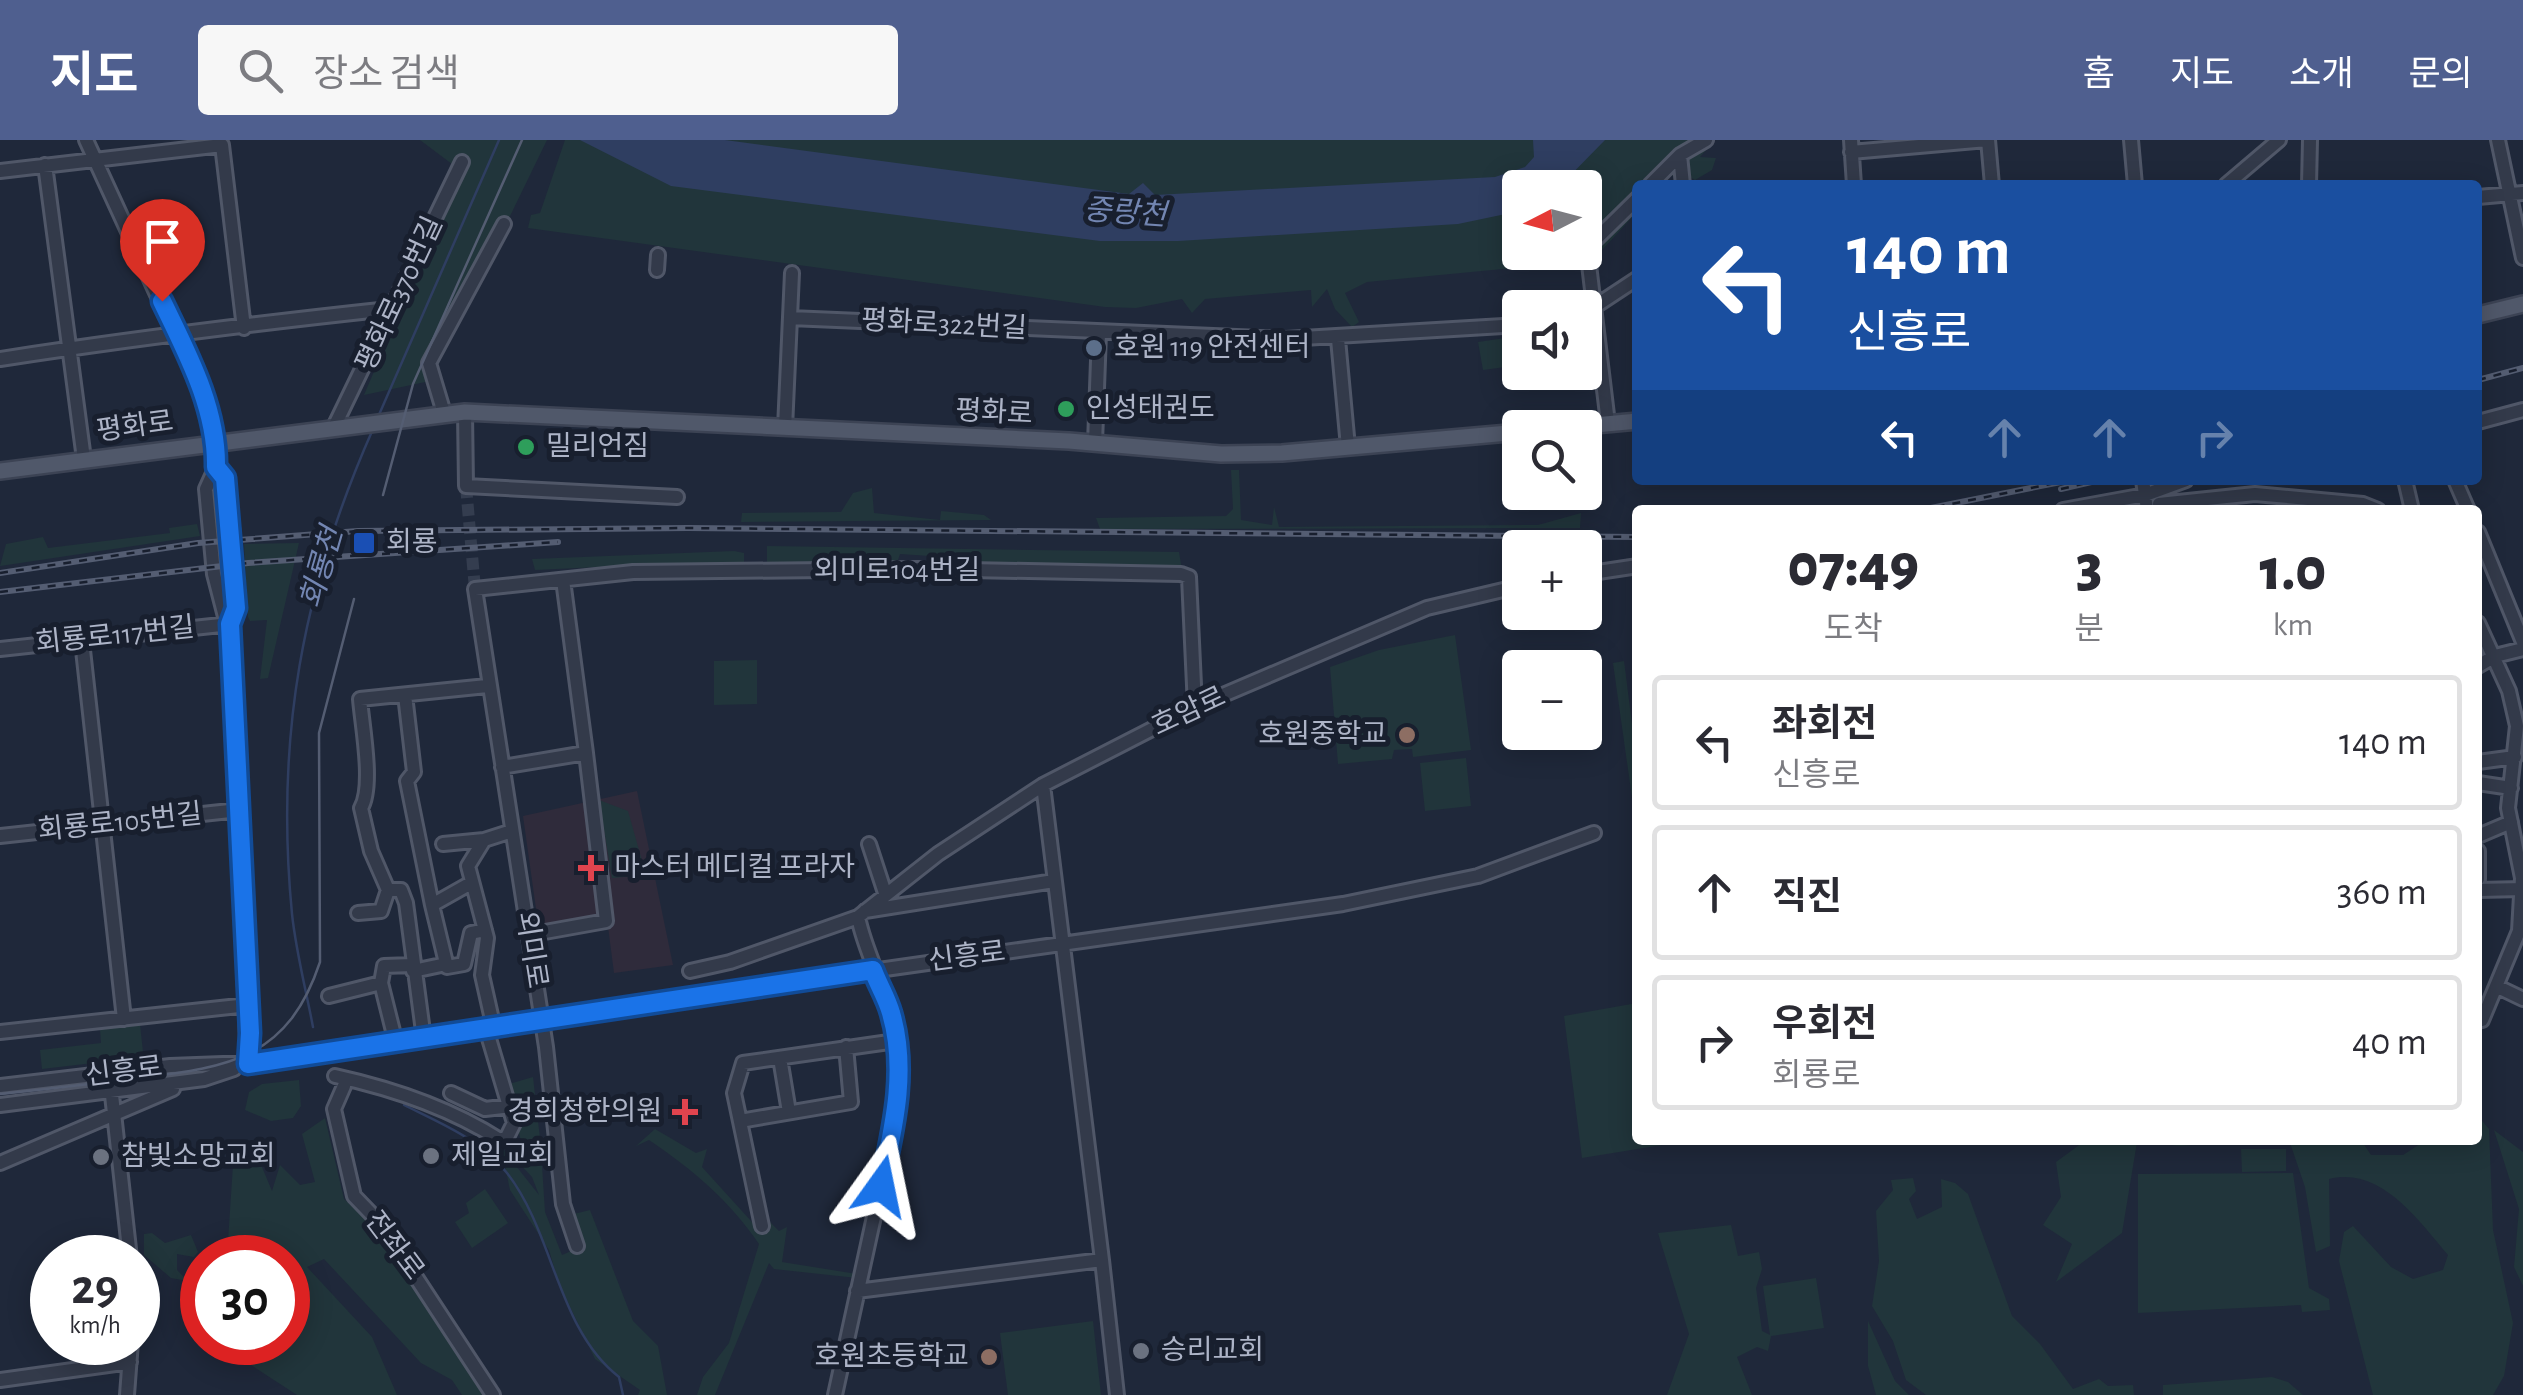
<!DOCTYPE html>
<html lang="ko">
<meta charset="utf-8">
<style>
body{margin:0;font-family:"Alegreya Sans","Noto Sans KR",sans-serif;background:#f7f7f7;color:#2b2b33;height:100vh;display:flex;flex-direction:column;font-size:38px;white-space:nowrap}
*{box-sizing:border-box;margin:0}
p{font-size:32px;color:#7c7c81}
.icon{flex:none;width:55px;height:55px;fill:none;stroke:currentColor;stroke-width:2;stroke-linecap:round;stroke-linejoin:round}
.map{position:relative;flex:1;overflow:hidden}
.panel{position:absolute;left:1632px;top:365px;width:850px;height:640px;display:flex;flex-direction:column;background:#fff;border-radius:10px;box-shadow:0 5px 25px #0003}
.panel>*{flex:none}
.guide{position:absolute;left:1632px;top:40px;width:850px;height:305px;border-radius:10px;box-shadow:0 5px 25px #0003;background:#1a4fa0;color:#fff;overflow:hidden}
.needle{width:65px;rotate:264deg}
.fabs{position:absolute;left:1502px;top:30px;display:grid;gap:20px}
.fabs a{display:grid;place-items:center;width:100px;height:100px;border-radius:10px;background:#fff;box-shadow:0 5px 25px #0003;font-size:50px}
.speed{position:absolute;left:30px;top:1095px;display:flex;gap:20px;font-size:50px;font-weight:700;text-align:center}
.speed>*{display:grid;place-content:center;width:130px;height:130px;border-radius:50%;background:#fff;box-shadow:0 5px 25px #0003;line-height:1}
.speed small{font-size:25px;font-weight:400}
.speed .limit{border:15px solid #d22;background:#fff;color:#111}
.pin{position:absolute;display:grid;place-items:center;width:85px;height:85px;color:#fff;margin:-102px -42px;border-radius:50% 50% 50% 0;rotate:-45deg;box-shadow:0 0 10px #0007}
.pin .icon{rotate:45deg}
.me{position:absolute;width:110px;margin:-55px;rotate:12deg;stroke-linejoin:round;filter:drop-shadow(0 0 8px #0008)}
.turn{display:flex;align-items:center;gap:35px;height:210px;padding:0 50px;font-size:45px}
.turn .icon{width:130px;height:130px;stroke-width:2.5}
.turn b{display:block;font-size:70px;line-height:85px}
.lanes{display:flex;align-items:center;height:95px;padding:0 50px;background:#0003;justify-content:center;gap:50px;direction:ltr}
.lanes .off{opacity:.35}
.eta{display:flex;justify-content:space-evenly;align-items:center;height:170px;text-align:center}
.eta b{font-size:60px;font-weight:800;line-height:70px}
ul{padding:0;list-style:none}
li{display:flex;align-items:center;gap:30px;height:135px;margin:0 20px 15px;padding:0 30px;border:5px solid #e1e1e2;border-radius:10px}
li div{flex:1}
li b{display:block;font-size:38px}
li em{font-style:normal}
header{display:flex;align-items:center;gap:60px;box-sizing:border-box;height:140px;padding:0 50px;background:#4f5f8f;color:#fff}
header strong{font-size:48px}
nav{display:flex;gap:55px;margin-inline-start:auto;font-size:35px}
.search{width:700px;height:90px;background:#f7f7f7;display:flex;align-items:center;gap:25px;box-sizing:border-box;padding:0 35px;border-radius:10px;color:#7c7c81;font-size:38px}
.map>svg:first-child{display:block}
.medical{fill:#2f2b3b}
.green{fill:#21353b;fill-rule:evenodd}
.water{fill:#2f3e61}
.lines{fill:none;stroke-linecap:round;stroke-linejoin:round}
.stream{stroke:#2f3e61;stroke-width:2.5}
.minor-tunnel{stroke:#343d4f;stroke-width:12;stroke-dasharray:12 6;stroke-linecap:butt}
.minor-casing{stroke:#505768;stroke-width:18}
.major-casing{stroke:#3c4354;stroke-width:20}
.minor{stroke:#333a4a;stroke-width:12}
.major{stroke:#50586a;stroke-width:15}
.tram{stroke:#545d72;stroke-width:2.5}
.rail-casing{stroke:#545d72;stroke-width:6}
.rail{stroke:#181f2e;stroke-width:2.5;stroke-dasharray:8;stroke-linecap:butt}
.route-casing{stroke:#114b97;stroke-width:25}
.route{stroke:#1a73e8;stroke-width:18}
.service-dot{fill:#5c6f8a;stroke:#181f2e;stroke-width:4}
.leisure-dot{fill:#2e9e5b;stroke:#181f2e;stroke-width:4}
.transit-dot{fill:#1a4fb4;stroke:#181f2e;stroke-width:4}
.education-dot{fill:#8d6e63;stroke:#181f2e;stroke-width:4}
.health-dot{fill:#e0444e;stroke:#181f2e;stroke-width:4}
.worship-dot{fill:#6b7280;stroke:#181f2e;stroke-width:4}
.labels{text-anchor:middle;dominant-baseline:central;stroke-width:10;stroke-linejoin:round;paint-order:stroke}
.street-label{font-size:28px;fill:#adb4c7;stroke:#181f2e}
.poi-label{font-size:28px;fill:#adb4c7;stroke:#181f2e;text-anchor:start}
.water-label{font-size:30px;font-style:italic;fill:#7386b2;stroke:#181f2e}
</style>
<header>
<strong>지도</strong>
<div class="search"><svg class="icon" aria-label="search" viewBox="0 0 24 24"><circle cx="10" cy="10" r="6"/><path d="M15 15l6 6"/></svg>장소 검색</div>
<nav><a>홈</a><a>지도</a><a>소개</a><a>문의</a></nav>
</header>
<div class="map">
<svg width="2523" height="1255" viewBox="0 0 2523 1255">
<rect width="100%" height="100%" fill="#1f283a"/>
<path class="medical" d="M637,651L673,825L614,833L607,779L539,790L523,676Z"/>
<path class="green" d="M420,0H547L430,241L364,255L451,50L452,24Z
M565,0H1715L1700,17L1716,18L1712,30L1695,40L1686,35L1669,36L1661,45H1638L1637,72L1602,110L1579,117L1553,115L1513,128L1367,142L1345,153L1359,182L1352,187L1335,169L1327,149L1312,167L1311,150L1205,159L1192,173L1182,159L1136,168L1105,167L528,88L531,75L540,73ZM1520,48H1585V112H1520Z
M1519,196L1520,225L1483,230L1478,202Z
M1231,330H1239L1241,380L1272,385L1274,367L1279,387L1538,385L1581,373L1580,388L1100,389L1096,378L1226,376L1233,369Z
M872,348L874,373L940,380L941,371L984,375L991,380L741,382L742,373L841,372L853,353Z
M197,384L200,396L0,426L6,404L43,397L48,408L170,393L169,388Z
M299,403L268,538L260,539L267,480L250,481L248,477L244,404Z
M767,406L1179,412L1182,430L928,425L930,416L900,414L896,426L664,424L535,430L532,419L734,411L744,413V424L767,423Z
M1455,495L1471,610L1413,617L1412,609L1394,610L1392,619L1338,624L1330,527L1379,510Z
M757,520V564L714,565V521Z
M1624,521L1637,623V693L1613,523Z
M1466,618L1471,666L1425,671L1420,623Z
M599,660L628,671L646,735L612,738Z
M1637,863L1638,1000H1693L1582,1018L1564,876Z
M140,884L143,912L136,918L42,929L40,910L101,903L100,889Z
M533,937L541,1007L523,1009L518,989L514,996L520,1010H541L545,1072L562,1115L585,1105L574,1074L590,1070L633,1181L658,1206L667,1255H638L640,1250L595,1219L559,1144L549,1110L510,1050L501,1007L539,1055L532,1037L500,1003L509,999V944Z
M299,940L301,966L293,978L271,981L245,970L249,952L262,944Z
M2478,976L2489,989L2493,1090L2513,1183L2504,1236L2493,1255H2373L2339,1121L2344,1092L2353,1086L2391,1127L2413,1139L2443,1130L2448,1115C2418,1080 2381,1026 2329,1039L2330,1106L2316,1112L2305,1047L2289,1000H2361L2371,1015H2403L2426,1000H2478Z
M325,978L344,1059L374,1085L483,1255H462L452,1240L421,1223L324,1119L307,1127L372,1197L397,1255H297L225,1208L224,1203L288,1202V1118L227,1117L234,1009L244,1004L254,1008L272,1051L280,1025L300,1045L315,1042L302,994Z
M655,989L696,1013L707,1009L702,1027L761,1092L766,1078L779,1091L787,1087L782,1122L857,1134V1138L774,1129L769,1123L715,1255H697L703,1237L729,1203L759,1104C730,1061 692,1029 649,1000L636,1006Z
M2494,990L2523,1012V1146L2514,1127L2519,1069Z
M2086,1000H2246L2181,1006L2137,1002L2122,1093L2056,1142L2072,1104L2043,1085L2061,1057L2056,1022Z
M2241,1009H2286V1031L2242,1032Z
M2293,1033L2309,1148L2329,1159L2330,1170L2302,1172L2301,1165L2138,1173V1034Z
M1913,1038L1916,1051L1909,1059L1917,1079L1942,1067L1941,1039L1955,1043L1968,1054L2012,1176L2040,1204L2073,1249L2099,1239L2108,1246L2133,1245L2134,1255H1926L1906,1240L1893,1201L1872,1166L1879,1121L1876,1071L1893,1050L1891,1040Z
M485,1049L508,1083L472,1108L455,1082L469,1073L466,1063Z
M1731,1085L1738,1116L1759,1112L1762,1129L1756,1148L1762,1191L1770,1195L1763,1146L1816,1138L1824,1188L1771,1196L1768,1211L1757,1207L1737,1217L1752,1255H1667L1689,1194L1658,1093Z
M152,1093L165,1103L191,1095L198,1112L194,1117L177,1114V1130L188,1141L171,1138L144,1115V1094Z
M1093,1181L1101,1255H1008L1000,1193Z
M1868,1181L1895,1241L1909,1255H1876L1868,1226Z
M2272,1237L2288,1242L2303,1255H2163V1245Z"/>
<path class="water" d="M580,0H725L1129,54L1143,43L1155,55L1495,37L1525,27L1534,17L1533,0H1605L1559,47L1520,48V71L1458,84L1178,101H1100L671,46Z"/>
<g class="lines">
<path class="stream" d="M378,277L499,0
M313,887C306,850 296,812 292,774C275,599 302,449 373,289
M404,965C442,984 480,999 507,1033C554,1093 557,1189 619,1237L623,1255"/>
<path class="minor-tunnel" d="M466,346L475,449"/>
<g class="minor-casing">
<path id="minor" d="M86,0L205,259L216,301V327L206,349L214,434L231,500L248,924
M1851,0L1854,45
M1988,0L1992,45
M2131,0L2135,45
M2498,0L2523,118
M1851,12L1987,0
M1680,15L1683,45
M45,25L84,319
M0,31L222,5L244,188
M1650,45L1680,15L1706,0
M2226,45L2279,0
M2309,45L2310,0
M2478,57L2523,53
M657,130L658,115
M1585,173L1638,138
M790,178L1286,199L1520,185
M1338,199L1348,307
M0,219C130,199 259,183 389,169
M465,272L466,346L677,357
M444,273L429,223L504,84
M2478,282L2523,270
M1608,283L1587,108L1638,58
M335,285L462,22
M785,288L792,133
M1095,303L1099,193
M216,327C234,348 240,457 230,484
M2143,340L2147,370
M2405,340L2412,370
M2455,340L2468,370
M2159,364L2255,354L2363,364L2378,370
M2063,370L2145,355L2186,340
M2478,392L2523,502
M1585,434L1638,426
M2478,483L2509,551L2517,586L2508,668L2522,738L2519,791L2482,880L2478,881
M82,501L124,879
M0,509L230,484
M2478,526L2495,516L2523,509
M405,555L414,632L407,641L432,765
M2478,622L2515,617
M502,627L586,613L563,440
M2478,643L2511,648
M0,696L239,670
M2478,696L2511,682
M484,700L468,726L487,798L482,835L493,884
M443,704L484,700L512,691
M869,704L885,753
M2478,711V739
M471,743L432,765L447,827L464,824L471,793L485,790
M2478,750L2523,749
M865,771L1054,741
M358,773L381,771L388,750
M528,795L606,781L586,613
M413,831L446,824
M690,831L730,822L858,777L938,714L1043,645L1195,567L1427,468L1520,446
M2498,847L2523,859
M329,856L381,843
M0,892L248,865
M424,899L406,763L401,750H388L371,711L361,668C374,646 362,585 360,559L487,546
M396,903L381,843L384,826L412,825
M780,918L789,972
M335,936C394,949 450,968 500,1000L507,997L514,983L485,885
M0,946L170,926L273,922L432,898L449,891L1343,764L1478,736L1594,693
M111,946L130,1118
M344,946L334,969L354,1056L381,1084L493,1255
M451,953L485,969L511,966
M0,965L204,939L234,929
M740,981L851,962L846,907
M0,1023L173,949
M762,1086L734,953L743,923L896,901
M577,1106L563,1064L546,907L475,449L633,432L918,429L1181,434L1189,437L1195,567
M1102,1120L1117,1255
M857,1151L1102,1120L1043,645
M0,1240L130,1222
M127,1255L131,1202
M835,1255L896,976C898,942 901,907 891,874C882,841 865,811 858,777"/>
</g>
<g class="major-casing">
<path id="major" d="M2478,175L2523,164
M1562,288L1638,281
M0,331L465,272L1069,301L1221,314L1282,313L1520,292"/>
</g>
<use href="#minor" class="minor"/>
<use href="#major" class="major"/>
<path class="tram" d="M383,355L413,244L522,0
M0,954C47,949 93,944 139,938C231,927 288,918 320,822L319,593L354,459"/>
<g class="rail-casing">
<path id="rail" d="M2478,240L2523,228
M2061,349L2100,340
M1921,370L2071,340
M0,433L198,403L358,391L688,388L1638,397
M0,452L248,423L558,402"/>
</g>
<use href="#rail" class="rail"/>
</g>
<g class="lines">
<g class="route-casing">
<path id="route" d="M162,161C187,213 217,268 216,327L225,338L236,468L230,484L250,893L248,924L873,830C878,844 887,858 891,873C908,931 893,990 881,1046"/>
</g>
<use href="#route" class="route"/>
</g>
<circle class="service-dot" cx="1094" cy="208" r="10"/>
<g class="leisure-dot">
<circle cx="1066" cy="269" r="10"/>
<circle cx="526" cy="307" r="10"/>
</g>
<rect class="transit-dot" x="352" y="391" width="24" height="24" rx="5"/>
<g class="education-dot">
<circle cx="1407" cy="595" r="10"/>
<circle cx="989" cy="1217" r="10"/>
</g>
<g class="health-dot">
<path d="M586 713h10v10h10v10h-10v10h-10v-10h-10v-10h10z"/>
<path d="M680 957h10v10h10v10h-10v10h-10v-10h-10v-10h10z"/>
</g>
<g class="worship-dot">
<circle cx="431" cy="1016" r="10"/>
<circle cx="101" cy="1017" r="10"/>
<circle cx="1141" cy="1211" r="10"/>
</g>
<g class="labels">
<g class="street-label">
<text transform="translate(400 154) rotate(-65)">평화로370번길</text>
<text transform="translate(944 185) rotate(3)">평화로322번길</text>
<text transform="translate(994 273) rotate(3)">평화로</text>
<text transform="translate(135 287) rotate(-8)">평화로</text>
<text x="897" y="431">외미로104번길</text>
<text transform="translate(115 496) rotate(-6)">회룡로117번길</text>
<text transform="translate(1189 572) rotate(-25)">호암로</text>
<text transform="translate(120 683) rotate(-6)">회룡로105번길</text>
<text transform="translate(531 810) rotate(81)">외미로</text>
<text transform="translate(967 817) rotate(-7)">신흥로</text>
<text transform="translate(124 932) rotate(-7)">신흥로</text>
<text transform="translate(394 1106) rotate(53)">전좌로</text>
</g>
<g class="poi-label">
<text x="1114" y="208">호원 119 안전센터</text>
<text x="1086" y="269">인성태권도</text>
<text x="546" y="307">밀리언짐</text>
<text x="386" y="403">회룡</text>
<text x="1387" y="595" text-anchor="end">호원중학교</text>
<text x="614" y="728">마스터 메디컬 프라자</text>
<text x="662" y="972" text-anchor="end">경희청한의원</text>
<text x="451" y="1016">제일교회</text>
<text x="121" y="1017">참빛소망교회</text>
<text x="1161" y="1211">승리교회</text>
<text x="969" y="1217" text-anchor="end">호원초등학교</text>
</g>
<g class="water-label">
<text transform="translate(1125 73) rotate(4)">중랑천</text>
<text transform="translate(322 428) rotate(-74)">회룡천</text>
</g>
</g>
</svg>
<div class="fabs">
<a><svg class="needle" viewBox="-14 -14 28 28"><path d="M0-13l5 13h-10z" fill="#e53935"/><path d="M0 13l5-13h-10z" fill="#7c7c81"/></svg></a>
<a><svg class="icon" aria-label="sound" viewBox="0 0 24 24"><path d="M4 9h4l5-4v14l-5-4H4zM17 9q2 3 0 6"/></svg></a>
<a><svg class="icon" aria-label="search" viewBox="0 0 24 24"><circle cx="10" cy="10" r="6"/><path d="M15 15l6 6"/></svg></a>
<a>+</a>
<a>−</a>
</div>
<div class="speed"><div>29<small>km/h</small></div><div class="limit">30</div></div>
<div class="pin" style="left:162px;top:161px;background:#d93025"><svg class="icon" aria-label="arrive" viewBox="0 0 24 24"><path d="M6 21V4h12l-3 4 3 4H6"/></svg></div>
<svg class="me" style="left:881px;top:1046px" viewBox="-20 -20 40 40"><path d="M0-17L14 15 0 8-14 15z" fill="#1a73e8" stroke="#fff" stroke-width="4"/></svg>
<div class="guide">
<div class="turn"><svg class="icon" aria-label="left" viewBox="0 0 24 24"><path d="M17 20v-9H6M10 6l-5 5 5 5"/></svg><div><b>140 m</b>신흥로</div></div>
<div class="lanes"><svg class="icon" aria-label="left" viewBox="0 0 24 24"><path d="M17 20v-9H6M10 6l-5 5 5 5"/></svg><svg class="icon off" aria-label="ahead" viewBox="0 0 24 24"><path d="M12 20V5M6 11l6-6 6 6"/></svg><svg class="icon off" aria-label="ahead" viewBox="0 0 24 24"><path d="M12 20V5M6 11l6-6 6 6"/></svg><svg class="icon off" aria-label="right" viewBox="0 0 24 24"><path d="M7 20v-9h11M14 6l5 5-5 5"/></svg></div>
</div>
<section class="panel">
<div class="eta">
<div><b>07:49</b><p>도착</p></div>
<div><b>3</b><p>분</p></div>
<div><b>1.0</b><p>km</p></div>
</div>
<ul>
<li><svg class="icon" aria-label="left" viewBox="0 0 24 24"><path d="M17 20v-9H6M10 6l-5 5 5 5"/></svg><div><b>좌회전</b><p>신흥로</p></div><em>140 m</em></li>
<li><svg class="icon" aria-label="ahead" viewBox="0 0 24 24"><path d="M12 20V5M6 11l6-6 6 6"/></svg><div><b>직진</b></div><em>360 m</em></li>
<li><svg class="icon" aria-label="right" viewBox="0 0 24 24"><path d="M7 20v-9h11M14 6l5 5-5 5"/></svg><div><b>우회전</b><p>회룡로</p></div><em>40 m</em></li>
</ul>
</section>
</div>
